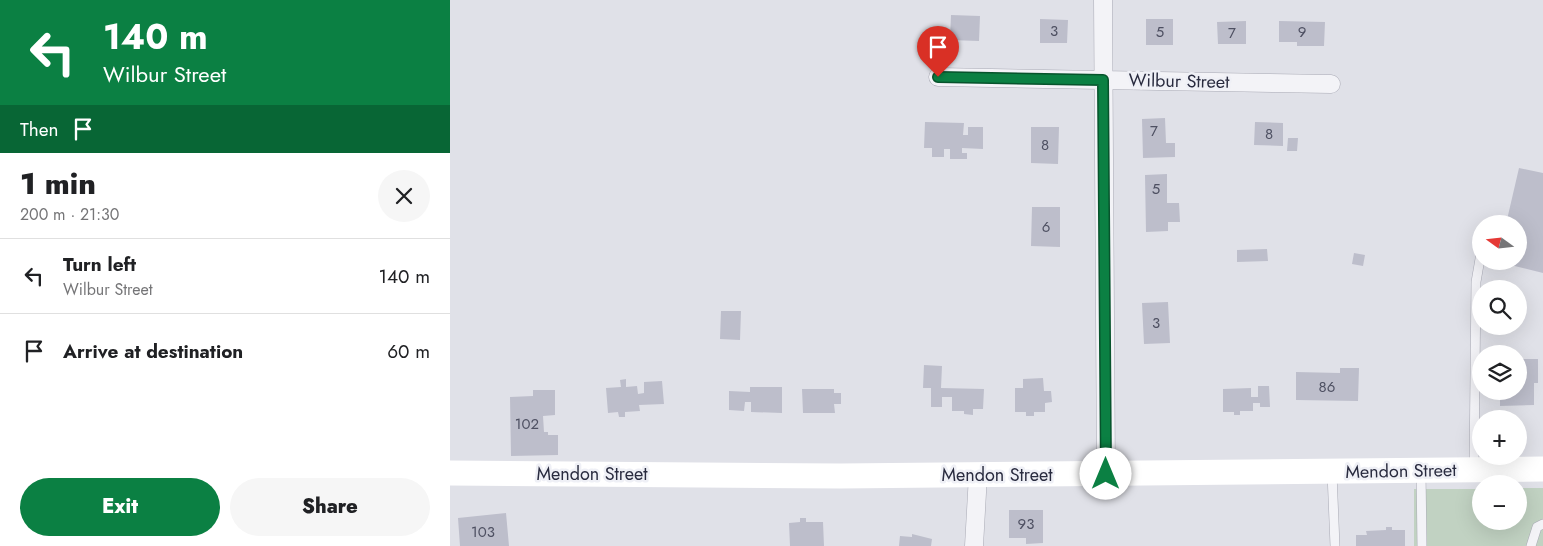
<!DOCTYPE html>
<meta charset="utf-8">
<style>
body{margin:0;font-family:Jost,sans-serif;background:#f6f6f6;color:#202124;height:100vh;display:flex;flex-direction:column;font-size:19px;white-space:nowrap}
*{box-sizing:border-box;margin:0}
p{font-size:16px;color:#757577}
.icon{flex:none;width:28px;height:28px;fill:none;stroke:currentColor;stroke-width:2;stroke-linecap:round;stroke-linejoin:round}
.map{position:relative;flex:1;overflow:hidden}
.side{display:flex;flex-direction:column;background:#fff;width:450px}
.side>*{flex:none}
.top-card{background:#0b8043;color:#fff;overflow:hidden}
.needle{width:32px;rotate:285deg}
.controls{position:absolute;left:1022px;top:215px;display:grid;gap:10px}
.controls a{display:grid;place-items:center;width:55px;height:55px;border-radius:50%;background:#fff;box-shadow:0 5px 20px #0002;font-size:25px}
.pin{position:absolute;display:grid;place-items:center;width:42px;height:42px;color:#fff;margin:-51px -21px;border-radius:50% 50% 50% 0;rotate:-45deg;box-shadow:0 0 5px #0007}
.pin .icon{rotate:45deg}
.me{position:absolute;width:55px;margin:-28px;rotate:0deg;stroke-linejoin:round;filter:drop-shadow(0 0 4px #0008)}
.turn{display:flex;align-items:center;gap:18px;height:105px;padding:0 20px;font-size:22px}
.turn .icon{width:65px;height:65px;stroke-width:2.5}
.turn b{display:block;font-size:35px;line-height:42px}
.then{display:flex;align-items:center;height:48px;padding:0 20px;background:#0003;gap:10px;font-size:19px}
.round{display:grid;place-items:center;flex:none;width:52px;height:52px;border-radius:26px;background:#f6f6f6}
.head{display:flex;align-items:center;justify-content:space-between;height:85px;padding:0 20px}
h1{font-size:30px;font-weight:800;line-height:38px}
.button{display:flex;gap:10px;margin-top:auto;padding:10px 20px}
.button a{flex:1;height:58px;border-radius:30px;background:#0b8043;color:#fff;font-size:20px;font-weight:800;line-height:58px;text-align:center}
.button a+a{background:#f6f6f6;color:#202124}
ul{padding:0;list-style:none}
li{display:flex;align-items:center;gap:15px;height:75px;padding:0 20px;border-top:1px solid #e0e0e0}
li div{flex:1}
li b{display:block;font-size:19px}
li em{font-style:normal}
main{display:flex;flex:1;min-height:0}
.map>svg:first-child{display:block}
.green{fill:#c1d2c2}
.building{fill:#bdbecb}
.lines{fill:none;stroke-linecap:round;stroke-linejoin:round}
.lane-casing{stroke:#a9aab5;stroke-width:10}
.street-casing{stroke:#a9aab5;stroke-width:19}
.lane{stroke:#f3f3f7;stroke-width:9}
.street{stroke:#f3f3f7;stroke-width:18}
.secondary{stroke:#fff;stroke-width:25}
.route-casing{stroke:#07532c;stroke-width:12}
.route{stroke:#0b8043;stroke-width:9}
.labels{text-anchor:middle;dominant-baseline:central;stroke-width:5;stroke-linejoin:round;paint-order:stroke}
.number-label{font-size:15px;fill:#4e5062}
.street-label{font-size:18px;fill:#292b3f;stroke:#eff0f6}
</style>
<main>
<section class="side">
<div class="top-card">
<div class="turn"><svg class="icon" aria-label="left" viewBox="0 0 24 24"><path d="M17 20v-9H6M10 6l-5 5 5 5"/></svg><div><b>140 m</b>Wilbur Street</div></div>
<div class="then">Then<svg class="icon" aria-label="arrive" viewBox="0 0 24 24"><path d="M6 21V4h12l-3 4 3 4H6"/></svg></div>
</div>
<div class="head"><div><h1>1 min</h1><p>200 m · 21:30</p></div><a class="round"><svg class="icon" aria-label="close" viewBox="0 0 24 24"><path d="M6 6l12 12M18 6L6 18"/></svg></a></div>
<ul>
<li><svg class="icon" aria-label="left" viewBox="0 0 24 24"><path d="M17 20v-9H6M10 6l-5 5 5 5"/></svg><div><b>Turn left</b><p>Wilbur Street</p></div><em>140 m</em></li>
<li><svg class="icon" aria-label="arrive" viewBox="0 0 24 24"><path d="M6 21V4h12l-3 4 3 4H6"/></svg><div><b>Arrive at destination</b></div><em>60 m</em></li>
</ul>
<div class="button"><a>Exit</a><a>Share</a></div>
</section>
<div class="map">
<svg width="1093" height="546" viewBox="0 0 1093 546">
<rect width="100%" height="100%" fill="#e0e1e8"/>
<path class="green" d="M1069,488H1093V546H964V489H1031V521H1069Z"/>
<path class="building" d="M501,15L530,16L529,41L500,40Z
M590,19L618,20L617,43H590Z
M696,19H723V45H696Z
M796,21V44H768L767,22Z
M829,21L875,22L874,46H847V42H829Z
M715,118L716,143H725V157L693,158L692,119Z
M475,122L514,123L513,135H518V127H533V149L512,148V153H517V159H500V149H494V157H482V148H474Z
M805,122L833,123V146L804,145Z
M581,127H609L608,164L581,163Z
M838,138H848L847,151H837Z
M1069,168L1093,173V273L1048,262L1069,261V224H1056Z
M717,174V203H729L730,222H718V231L696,232L695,175Z
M582,207H610V247L581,246Z
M817,249L818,261L787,262V250Z
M904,253L915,255L913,266L902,264Z
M718,302L720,343L694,344L692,303Z
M271,311H291L290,340L270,339Z
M1069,359H1088V383H1084V405L1050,406V391H1069Z
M474,365L492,366L491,388L534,389L533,409H523V415L514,414V411H502V397H492V407H481V388H473Z
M890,368H909L908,401L846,400V372L890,373Z
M593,378L594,391H601L602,402L595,403V412H584V416H576V412H565V388H573V379Z
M176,379V387L187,386L188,394L194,393V382L212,381L214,404L189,405L190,411L175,412V417H169L168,412L158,413L156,388L171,387L170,380Z
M808,386H819L820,407H810V403H803V411H790V415H784V412H773V389L801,388V397H808Z
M300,387H332V413L301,412V402H295L294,411L279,410V391L300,392Z
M352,389H384V393H391V404H384L385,413H353Z
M83,390H105V415L93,416L94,432H98V435H108V455L61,456L60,397L83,396Z
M559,510H593V543L576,544V538H559Z
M56,513L59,546H10L8,518Z
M350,518H356V522H373L374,546H340L339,523L350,522Z
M936,527H942V530H955V546H906V535H917L916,531L936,530Z
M462,534L482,539L481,546H449L450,536L462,537Z"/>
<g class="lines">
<g class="lane-casing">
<path id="lane" d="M1024,467L1026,282L1031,253
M971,471L972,546
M882,473L885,546
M1081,546L1087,527L1093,524"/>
</g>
<g class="street-casing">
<path id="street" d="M653,0L656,474
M488,77L881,84
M524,546L528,475"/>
</g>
<use href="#lane" class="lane"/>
<use href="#street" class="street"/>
<path class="secondary" d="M0,473L390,476L1093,469"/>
</g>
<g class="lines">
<g class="route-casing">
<path id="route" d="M488,77L653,80L656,474"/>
</g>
<use href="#route" class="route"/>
</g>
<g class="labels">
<g class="number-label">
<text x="604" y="31">3</text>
<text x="710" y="32">5</text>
<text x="852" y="32">9</text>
<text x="782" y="33">7</text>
<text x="704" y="131">7</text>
<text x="819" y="134">8</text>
<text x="595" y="145">8</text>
<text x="706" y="189">5</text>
<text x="596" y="227">6</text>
<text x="706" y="323">3</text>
<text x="877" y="387">86</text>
<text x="77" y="424">102</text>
<text x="576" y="524">93</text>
<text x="33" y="532">103</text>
</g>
<g class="street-label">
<text transform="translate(729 81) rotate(1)">Wilbur Street</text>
<text transform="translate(951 471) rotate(-1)">Mendon Street</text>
<text x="142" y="474">Mendon Street</text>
<text x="547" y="475">Mendon Street</text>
</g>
</g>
</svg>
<div class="controls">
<a><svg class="needle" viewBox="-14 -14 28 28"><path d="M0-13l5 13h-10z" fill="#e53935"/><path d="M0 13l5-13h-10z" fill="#757577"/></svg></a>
<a><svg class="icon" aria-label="search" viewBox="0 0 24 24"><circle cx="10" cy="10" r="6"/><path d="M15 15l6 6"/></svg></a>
<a><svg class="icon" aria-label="layers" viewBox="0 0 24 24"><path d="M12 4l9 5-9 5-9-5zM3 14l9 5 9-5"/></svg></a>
<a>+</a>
<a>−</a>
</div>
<div class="pin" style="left:488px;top:77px;background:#d93025"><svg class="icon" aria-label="arrive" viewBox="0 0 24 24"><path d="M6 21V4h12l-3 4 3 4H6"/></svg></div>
<svg class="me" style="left:656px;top:474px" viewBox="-20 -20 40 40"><circle r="19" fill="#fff"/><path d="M0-13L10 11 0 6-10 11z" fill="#0b8043"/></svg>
</div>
</main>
